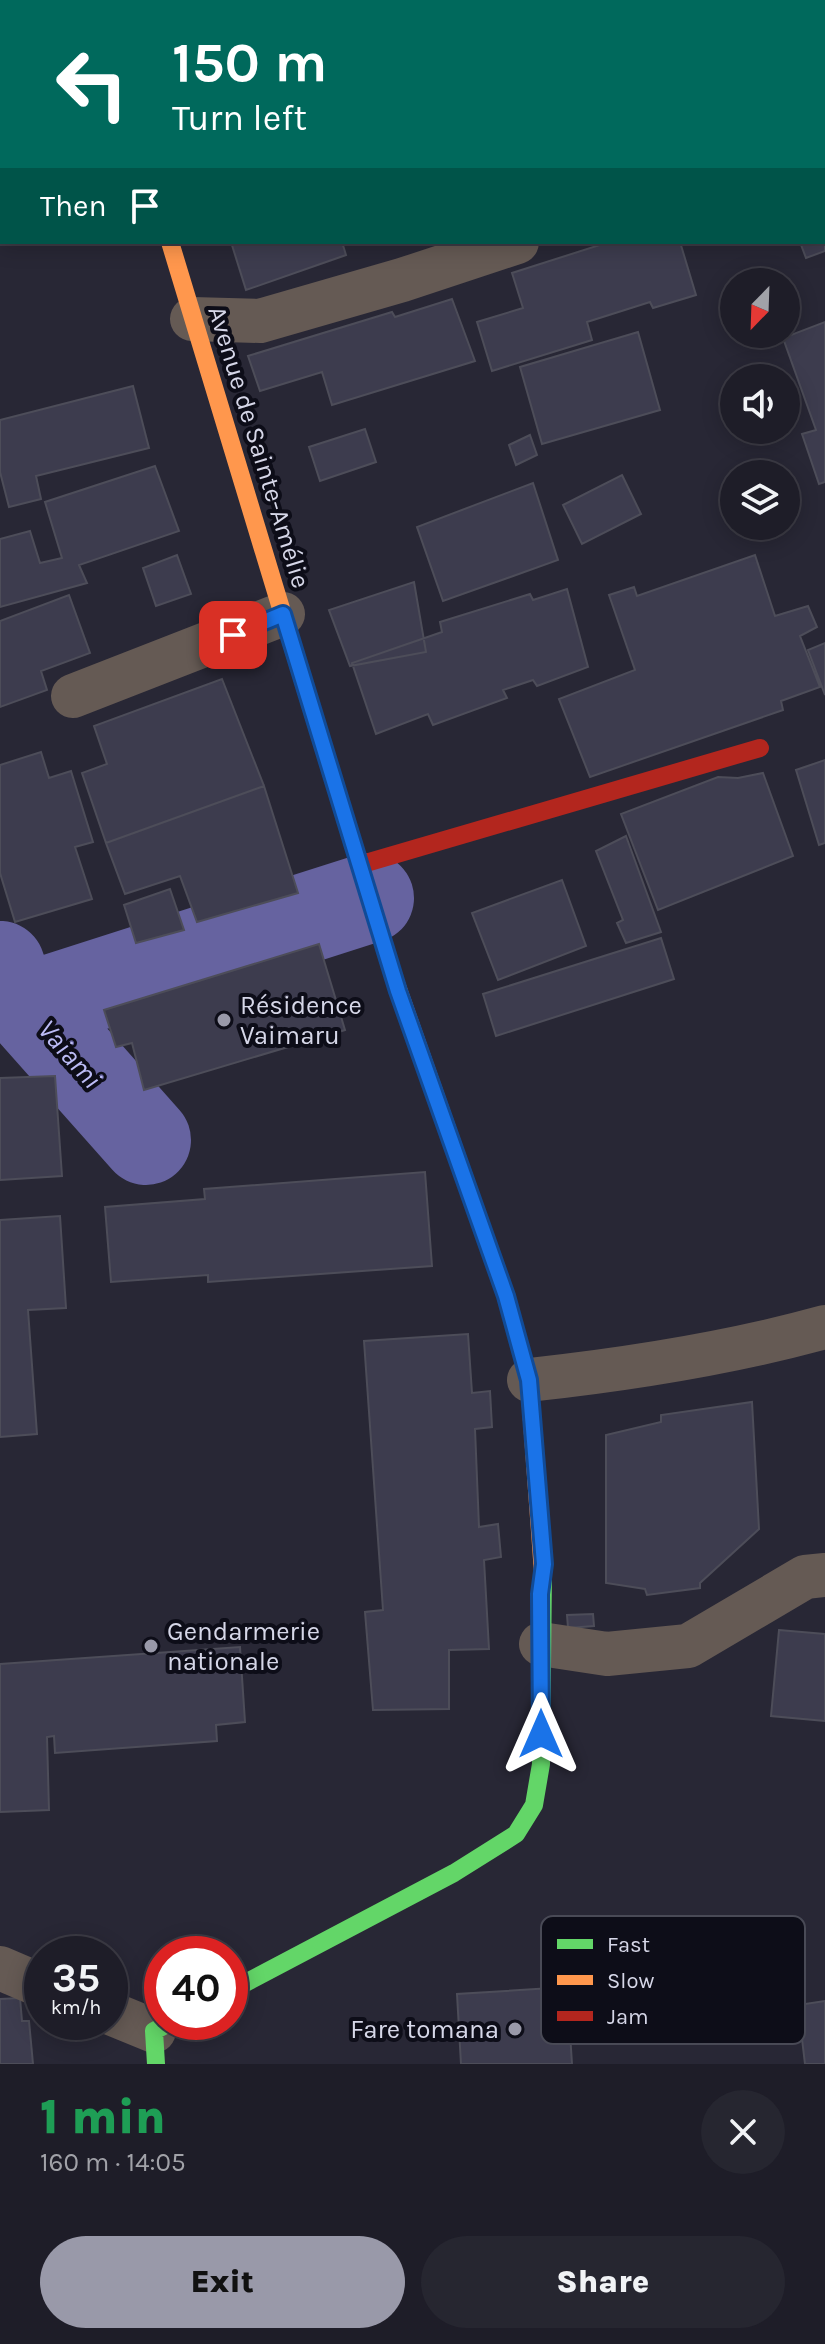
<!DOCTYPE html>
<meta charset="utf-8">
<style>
body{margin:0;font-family:Karla,sans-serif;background:#262630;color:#f1f3f6;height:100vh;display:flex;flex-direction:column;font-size:30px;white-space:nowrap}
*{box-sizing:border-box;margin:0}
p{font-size:26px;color:#a1a2a8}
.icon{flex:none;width:44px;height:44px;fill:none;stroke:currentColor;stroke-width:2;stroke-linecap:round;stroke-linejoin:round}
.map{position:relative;height:2064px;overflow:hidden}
.panel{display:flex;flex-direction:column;background:#1e1d28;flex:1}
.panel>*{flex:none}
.guide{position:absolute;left:0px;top:0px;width:826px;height:244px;box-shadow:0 4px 20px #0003,0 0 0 2px #3c3b45;background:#00695c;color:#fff;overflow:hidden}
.needle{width:52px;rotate:203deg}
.buttons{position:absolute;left:720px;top:268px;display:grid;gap:16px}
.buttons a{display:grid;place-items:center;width:80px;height:80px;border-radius:50%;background:#1e1d28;box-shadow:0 4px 20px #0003,0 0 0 2px #3c3b45;font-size:40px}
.speed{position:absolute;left:24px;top:1936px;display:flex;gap:16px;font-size:40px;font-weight:700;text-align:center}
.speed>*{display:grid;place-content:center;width:104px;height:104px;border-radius:50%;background:#1e1d28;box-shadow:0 4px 20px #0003,0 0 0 2px #3c3b45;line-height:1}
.speed small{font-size:20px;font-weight:400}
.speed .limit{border:12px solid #d22;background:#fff;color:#111}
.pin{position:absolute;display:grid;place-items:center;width:68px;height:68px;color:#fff;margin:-34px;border-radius:16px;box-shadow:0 4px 12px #0006}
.me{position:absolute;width:88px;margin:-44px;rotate:0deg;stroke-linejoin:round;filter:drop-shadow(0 0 6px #0008)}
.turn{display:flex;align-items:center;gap:28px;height:168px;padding:0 40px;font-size:36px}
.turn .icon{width:104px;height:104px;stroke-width:2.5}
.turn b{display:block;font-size:56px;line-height:68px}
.then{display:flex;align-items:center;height:76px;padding:0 40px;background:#0003;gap:16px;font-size:30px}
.round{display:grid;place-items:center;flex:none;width:84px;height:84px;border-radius:42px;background:#262630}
.headline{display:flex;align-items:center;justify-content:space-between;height:136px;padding:0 40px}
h1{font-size:48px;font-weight:800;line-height:60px;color:#1e9e55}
.primary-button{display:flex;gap:16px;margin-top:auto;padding:16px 40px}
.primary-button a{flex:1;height:92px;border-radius:48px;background:#9999a9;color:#111;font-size:32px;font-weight:800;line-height:92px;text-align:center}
.primary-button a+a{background:#262630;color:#f1f3f6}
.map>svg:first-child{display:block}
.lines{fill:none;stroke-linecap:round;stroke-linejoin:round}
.river{stroke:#6663a0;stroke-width:90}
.building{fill:#3d3c4e;stroke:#4d4d59;stroke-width:2}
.street{stroke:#655a54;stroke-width:44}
.fast{stroke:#63d668;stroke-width:18}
.slow{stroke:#ff974d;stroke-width:18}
.jam{stroke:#b3261e;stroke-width:18}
.route-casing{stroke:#114b97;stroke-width:20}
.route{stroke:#1a73e8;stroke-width:14}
.poi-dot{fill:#9999a9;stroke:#0d0d18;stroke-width:3}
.labels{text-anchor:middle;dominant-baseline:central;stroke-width:8;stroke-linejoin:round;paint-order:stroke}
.street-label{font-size:26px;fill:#d6d7e8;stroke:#0d0d18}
.poi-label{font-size:26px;fill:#d6d7e8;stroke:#0d0d18;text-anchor:start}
.water-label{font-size:28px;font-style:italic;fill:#bcbcf5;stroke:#0d0d18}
.key{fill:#0d0d18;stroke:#494a56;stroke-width:2}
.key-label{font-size:22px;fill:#d6d7e8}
</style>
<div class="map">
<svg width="825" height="2064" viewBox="0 0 825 2064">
<rect width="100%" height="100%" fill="#282735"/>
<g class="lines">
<path class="river" d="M0,966L5,981L146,1140
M31,1006L369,898"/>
</g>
<path class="building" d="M162,0H264L265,2H162Z
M493,0H678L676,2Z
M0,120H2L0,214Z
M825,189V251L806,258L800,242H824Z
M231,242H342L346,255L246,290Z
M609,242H680L696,295L653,308L650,302L587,322L592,340L492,371L477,322L523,308L512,273Z
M452,299L475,361L332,405L322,372L260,391L248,356L392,312L395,317Z
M825,322V482L819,484L802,434L816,430L783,338Z
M638,332L660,410L542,444L520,367Z
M133,386L149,448L36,476L41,499L9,507L0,472V420Z
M365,429L376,462L320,481L309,447Z
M530,435L537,455L516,465L509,445Z
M155,466L179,531L79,565L87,583L0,607V539L30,531L40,563L62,558L45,502Z
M622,475L641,514L582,544L563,505Z
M533,483L558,560L443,601L417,527Z
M177,555L191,594L156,606L143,568Z
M755,555L775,616L808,606L817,627L800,636L820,687L781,701L783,710L590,777L559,699L635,670L609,595L634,587L637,596Z
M414,582L426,652L350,666L329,610Z
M567,589L588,667L537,686L533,680L503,690L507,698L433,725L428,714L376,734L352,663L442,632L440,622L530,594L533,600Z
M69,595L90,653L41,671L47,690L0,707V621Z
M825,643V695L808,650Z
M222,679L264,786L106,843L82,773L107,764L94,726Z
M41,752L49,778L71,771L93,842L75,847L92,899L15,922L0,873V765Z
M825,760V843L819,845L796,770Z
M763,773L793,856L658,910L621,814L718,777L738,778Z
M264,786L298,893L197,922L180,876L125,894L106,843Z
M626,836L661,932L626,943L617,923L623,920L596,851Z
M562,880L586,946L498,980L472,913Z
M170,889L184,930L136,943L124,905Z
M661,938L674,979L496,1036L483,994Z
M319,944L345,1030L144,1090L132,1043L116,1047L104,1010Z
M55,1076L62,1176L0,1180V1078Z
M425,1172L432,1266L208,1282V1275L111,1282L105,1207L205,1199L204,1189Z
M60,1216L66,1308L28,1310L37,1434L0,1437V1220Z
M468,1334L472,1393L490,1391L492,1427L475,1429L479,1527L498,1524L501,1557L484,1560L489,1649L449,1650V1709L373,1710L365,1612L383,1610L364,1341Z
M752,1402L759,1529L700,1583V1588L647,1595L645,1589L606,1583V1435L661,1422V1415Z
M593,1614L594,1626L568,1628L567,1615Z
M779,1630L825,1634V1721L771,1716Z
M240,1647L245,1722L216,1725L217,1741L55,1753L54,1736L47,1737L49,1810L0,1812V1664Z
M567,1987L572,2064H461L457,1994Z
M20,1998L22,2021H29L33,2064H0V1999Z
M825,2001V2064H805L798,2005Z"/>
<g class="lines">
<path class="street" d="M824,139L825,138
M192,319L260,321L402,280L517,242
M73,696L283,614
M529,1380C630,1369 727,1354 825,1327
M541,1644L607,1654L688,1646L805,1577L825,1575
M0,1968L42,1986
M110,2013L154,2031"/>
<path class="fast" d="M100,0V2
M283,615L392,972
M230,1991L454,1873L516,1834L534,1805L541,1764L543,1573
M156,2064L154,2031L171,2022"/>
<path class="slow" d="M170,242L283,615
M392,972L506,1296L529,1380L543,1573"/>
<path class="jam" d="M359,865L760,748"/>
</g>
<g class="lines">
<g class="route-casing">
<path id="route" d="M233,635L283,614L398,991L506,1296L529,1380L544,1564L540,1594L541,1734"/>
</g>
<use href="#route" class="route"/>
</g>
<g class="poi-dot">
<circle cx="224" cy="1020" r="8"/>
<circle cx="151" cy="1646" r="8"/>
<circle cx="515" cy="2029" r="8"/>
</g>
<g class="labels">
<g class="street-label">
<text transform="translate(259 447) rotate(73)">Avenue de Sainte-Amélie</text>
</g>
<g class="poi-label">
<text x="240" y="1005">Résidence<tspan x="240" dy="30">Vaimaru</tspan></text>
<text x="167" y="1631">Gendarmerie<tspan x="167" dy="30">nationale</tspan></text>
<text x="499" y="2029" text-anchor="end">Fare tomana</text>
</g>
<g class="water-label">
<text transform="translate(70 1054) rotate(49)">Vaiami</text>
</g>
</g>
<rect x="541" y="1916" width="264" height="128" rx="12" class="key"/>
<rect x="557" y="1939" width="36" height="10" fill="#63d668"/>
<rect x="557" y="1975" width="36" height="10" fill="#ff974d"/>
<rect x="557" y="2011" width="36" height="10" fill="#b3261e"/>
<g class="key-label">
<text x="607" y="1952">Fast</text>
<text x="607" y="1988">Slow</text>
<text x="607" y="2024">Jam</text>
</g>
</svg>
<div class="buttons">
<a><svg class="needle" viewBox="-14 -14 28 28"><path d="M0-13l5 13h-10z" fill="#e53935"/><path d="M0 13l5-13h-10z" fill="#a1a2a8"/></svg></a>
<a><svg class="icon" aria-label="sound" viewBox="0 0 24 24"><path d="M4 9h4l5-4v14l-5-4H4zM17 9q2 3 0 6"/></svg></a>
<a><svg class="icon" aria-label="layers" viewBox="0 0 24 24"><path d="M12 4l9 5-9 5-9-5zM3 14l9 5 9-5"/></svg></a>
</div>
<div class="speed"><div>35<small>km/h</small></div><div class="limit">40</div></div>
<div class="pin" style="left:233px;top:635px;background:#d93025"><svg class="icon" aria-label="arrive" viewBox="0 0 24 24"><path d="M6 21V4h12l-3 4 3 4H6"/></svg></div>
<svg class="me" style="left:541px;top:1734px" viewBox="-20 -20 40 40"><path d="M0-17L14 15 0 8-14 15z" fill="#1a73e8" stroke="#fff" stroke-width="4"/></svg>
<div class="guide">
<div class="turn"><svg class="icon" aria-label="left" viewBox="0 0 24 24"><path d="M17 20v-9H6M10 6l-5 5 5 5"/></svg><div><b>150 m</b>Turn left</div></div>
<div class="then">Then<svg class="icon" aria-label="arrive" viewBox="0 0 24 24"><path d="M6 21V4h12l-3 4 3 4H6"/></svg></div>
</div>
</div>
<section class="panel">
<div class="headline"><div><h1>1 min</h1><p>160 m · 14:05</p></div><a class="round"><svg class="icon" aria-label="close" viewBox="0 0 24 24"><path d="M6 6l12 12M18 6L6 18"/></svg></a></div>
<div class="primary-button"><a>Exit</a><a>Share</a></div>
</section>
